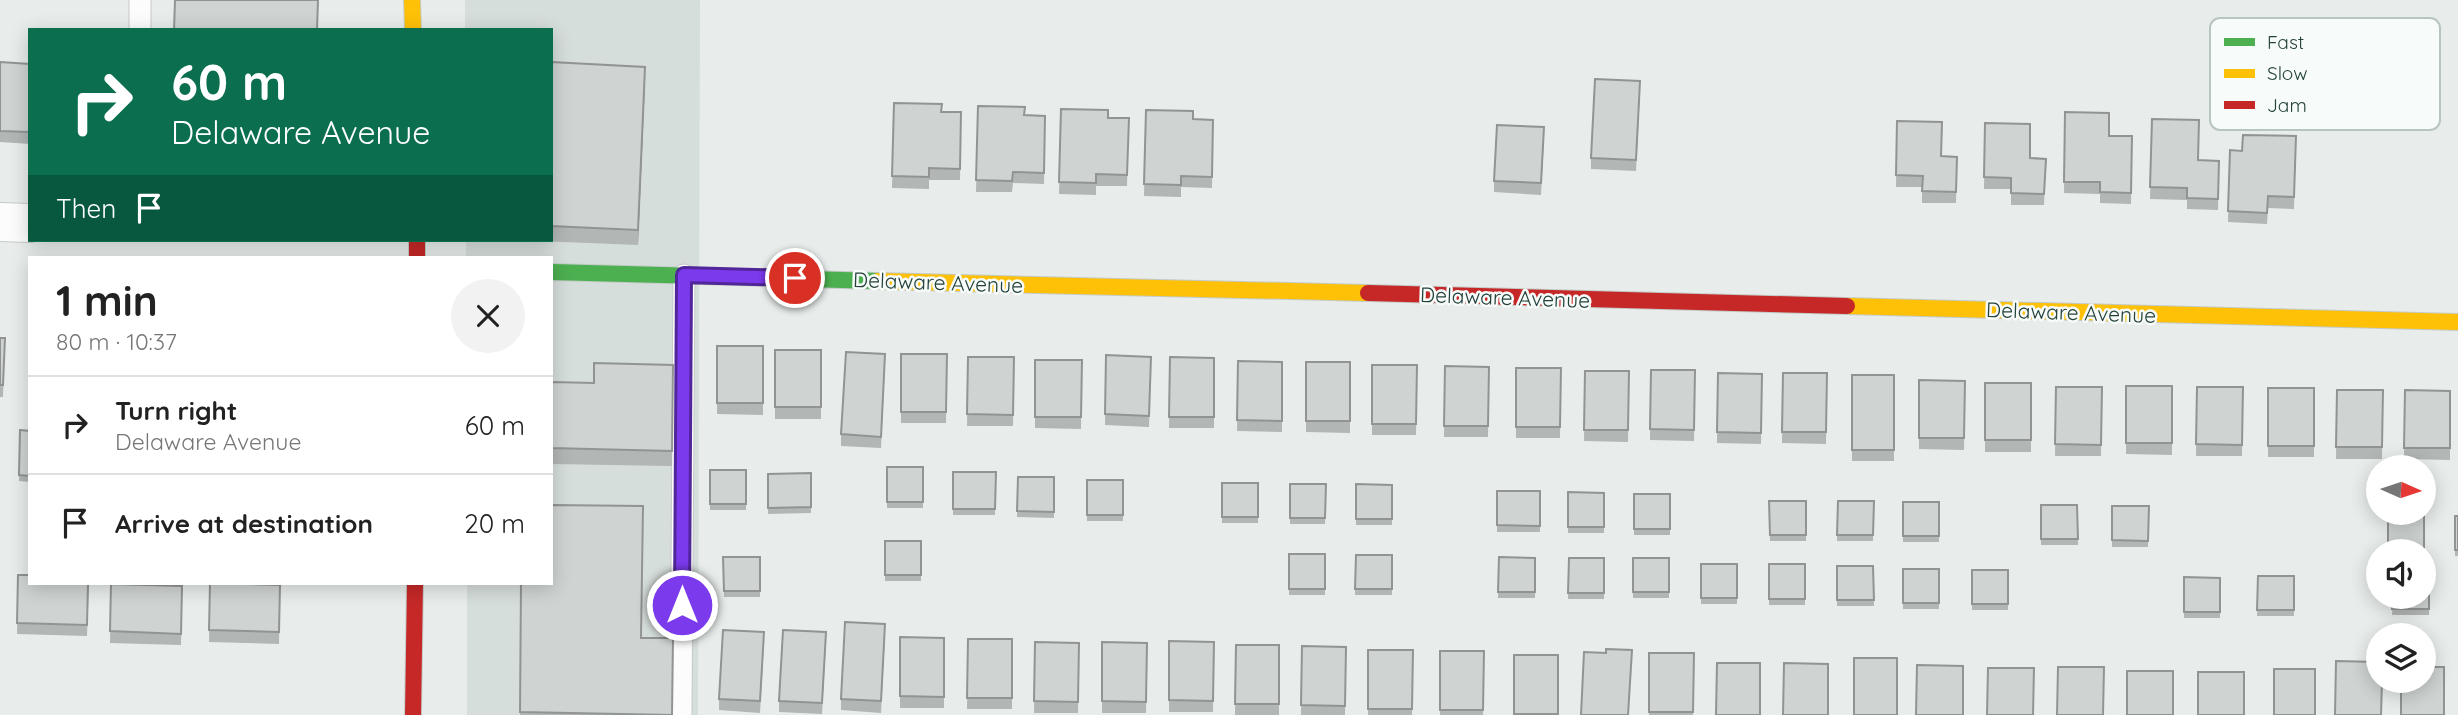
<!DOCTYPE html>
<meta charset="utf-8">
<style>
body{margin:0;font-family:Quicksand,sans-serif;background:#f2f2f2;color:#222;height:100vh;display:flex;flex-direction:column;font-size:26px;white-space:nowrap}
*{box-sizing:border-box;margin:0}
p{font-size:23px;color:#767676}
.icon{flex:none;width:38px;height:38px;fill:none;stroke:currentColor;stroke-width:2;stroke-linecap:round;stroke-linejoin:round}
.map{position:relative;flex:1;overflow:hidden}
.details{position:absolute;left:28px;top:256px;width:525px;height:329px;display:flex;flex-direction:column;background:#fff;border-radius:0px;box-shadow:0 4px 18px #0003}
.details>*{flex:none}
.top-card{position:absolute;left:28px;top:28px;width:525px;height:214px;border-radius:0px;box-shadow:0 4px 18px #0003;background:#0b6e4f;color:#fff;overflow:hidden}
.needle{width:46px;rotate:93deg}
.fabs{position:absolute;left:2366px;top:455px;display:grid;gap:14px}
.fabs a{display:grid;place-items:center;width:70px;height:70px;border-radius:50%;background:#fff;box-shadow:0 4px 18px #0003;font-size:35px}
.pin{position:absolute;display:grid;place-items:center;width:60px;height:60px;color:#fff;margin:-30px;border:4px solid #fff;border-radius:50%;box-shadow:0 2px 7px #0007}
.me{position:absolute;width:77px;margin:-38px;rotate:0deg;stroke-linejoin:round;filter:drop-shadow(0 0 5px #0008)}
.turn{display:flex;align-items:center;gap:24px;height:147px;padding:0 28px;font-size:32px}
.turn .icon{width:91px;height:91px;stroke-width:2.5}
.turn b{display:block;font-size:49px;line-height:60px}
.then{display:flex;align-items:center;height:66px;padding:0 28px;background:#0003;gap:14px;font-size:26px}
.round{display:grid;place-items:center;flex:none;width:74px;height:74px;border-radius:37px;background:#f2f2f2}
.head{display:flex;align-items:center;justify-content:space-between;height:119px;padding:0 28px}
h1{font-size:42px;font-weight:700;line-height:52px}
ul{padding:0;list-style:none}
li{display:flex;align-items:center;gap:21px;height:98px;padding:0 28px;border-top:2px solid #e0e0e0}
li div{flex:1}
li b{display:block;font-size:26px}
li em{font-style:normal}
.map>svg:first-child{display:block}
.built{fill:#d6dedb}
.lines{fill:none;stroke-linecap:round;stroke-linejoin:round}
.lane-casing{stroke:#c5cac8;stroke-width:23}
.street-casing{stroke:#c5cac8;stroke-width:40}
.fast-casing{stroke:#c3cbc8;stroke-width:18}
.slow-casing{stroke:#c3cbc8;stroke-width:18}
.jam-casing{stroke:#c3cbc8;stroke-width:18}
.lane{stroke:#fcfcfc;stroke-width:21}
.street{stroke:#fcfcfc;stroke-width:38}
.fast{stroke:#4caf50;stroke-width:16}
.slow{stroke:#ffc107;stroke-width:16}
.jam{stroke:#c62828;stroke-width:16}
.wall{fill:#b2b6b5}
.shaded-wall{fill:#919493}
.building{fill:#cfd4d2;stroke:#919493;stroke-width:2}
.route-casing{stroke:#51269a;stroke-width:18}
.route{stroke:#7c3aed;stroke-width:12}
.labels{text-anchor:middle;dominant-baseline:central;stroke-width:5;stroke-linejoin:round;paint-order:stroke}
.street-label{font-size:21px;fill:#24423a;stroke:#f7fbf9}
.key{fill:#f7fbf9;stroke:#b8c4c0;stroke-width:2}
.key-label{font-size:19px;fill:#24423a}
</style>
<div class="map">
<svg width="2458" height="715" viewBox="0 0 2458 715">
<rect width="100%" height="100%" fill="#e8edeb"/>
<path class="built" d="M465,0H700L698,715H467V583H551V257H466V240H551V30H465Z"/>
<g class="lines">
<g class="lane-casing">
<path id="lane" d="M140,0V30
M681,715L684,275"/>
</g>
<g class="street-casing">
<path id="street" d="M0,222L30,223"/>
</g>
<g class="fast-casing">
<path id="fast" d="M551,272L878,281"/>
</g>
<g class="slow-casing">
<path id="slow" d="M412,0L413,30
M878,281L1368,293
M1847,306L2458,322"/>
</g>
<g class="jam-casing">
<path id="jam" d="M417,240V257
M1368,293L1847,306
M413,715L415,583"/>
</g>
<use href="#lane" class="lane"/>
<use href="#street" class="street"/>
<use href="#fast" class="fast"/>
<use href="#slow" class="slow"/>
<use href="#jam" class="jam"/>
</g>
<path class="wall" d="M0,62L30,64V144L0,142Z
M551,62L645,83L638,245L514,240H551Z
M1640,92L1636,171L1591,169V158Z
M894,103L942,112H961L960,180H929V189L892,188Z
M978,106L1025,115L1045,116L1044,184L1013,183L1012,192H976Z
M1061,109L1108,118H1129L1127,186H1096V195L1059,194Z
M1146,110L1193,119L1213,120L1212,188L1181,187V197L1144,196Z
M2065,112L2109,136H2132L2131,204L2100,203V194L2064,193Z
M2152,119L2198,160L2219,161L2218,210L2187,209V200L2150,199Z
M1897,121L1941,156L1957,157L1956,203H1922V187H1896Z
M1985,123L2030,158L2046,159L2044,205H2011V189H1984Z
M2296,136L2294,209L2268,208L2267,224L2228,222L2230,150L2242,151Z
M1544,139L1541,195L1494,192V181Z
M0,338H5L3,397H0Z
M717,346H763V415L717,414Z
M775,350H821V419H775Z
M901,354H947L946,423H901Z
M1106,355L1151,357L1149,427L1105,425Z
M968,357H1014L1013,426H967Z
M1170,357L1214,358V428H1169Z
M1035,360H1082L1081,429L1035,428Z
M1238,361L1282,362V432L1237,431Z
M1306,362H1350V433L1306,432Z
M673,365L672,466L551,464V382L594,383Z
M885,365L881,448L841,446V434Z
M1372,365H1417L1416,435H1372Z
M1445,366L1489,367L1488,437H1444Z
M1516,368H1561L1560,438H1516Z
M1651,370H1695L1694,441L1650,440Z
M1585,371H1629L1628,442L1584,441Z
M1718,373L1762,374L1761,444L1717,443Z
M1783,373H1827L1826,444L1782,443Z
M1852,375H1894V461H1852Z
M1919,380L1965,381L1964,450L1919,449Z
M1985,383H2031V452H1985Z
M2126,386H2172V455L2126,454Z
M2056,387H2102L2101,456H2055Z
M2197,387H2243L2242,456H2196Z
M2268,388H2314V457H2268Z
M2337,390H2383L2382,459H2336Z
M2405,390L2450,391V460L2404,459Z
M20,430L30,431V482L19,481Z
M887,467H923V508H887Z
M710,470H746V510H710Z
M953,472H996L995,515H953Z
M811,473V513L768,514V474Z
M1018,477H1054V518L1017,517Z
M1087,480H1123V521H1087Z
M1222,483H1258V523H1222Z
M1290,484H1326L1325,524H1290Z
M1356,484L1392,485V525H1356Z
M1497,491H1540V532H1497Z
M1568,492L1604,493V533H1568Z
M1634,494H1670V535H1634Z
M1769,501H1806V541H1770Z
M1838,501H1874L1873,541H1837Z
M1903,502H1939V542H1903Z
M2041,505H2077L2078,545H2041Z
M2112,506H2149L2148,547H2112Z
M2388,515H2424V556V551H2388Z
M2455,516H2458V556H2455Z
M885,541H921V581H885Z
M1289,554H1325V595H1289Z
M1356,555H1392V595H1355Z
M723,557H760V597H724Z
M1499,557L1535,558V598H1498Z
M1569,558H1604V599H1568Z
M1633,558H1669V598H1633Z
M1701,564H1737V604H1701Z
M1769,564H1805V605H1769Z
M1837,566H1873L1874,606H1837Z
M1903,569H1939V609H1903Z
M1972,570H2008V610H1972Z
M18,575L89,583L87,636L17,634Z
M2429,575V615H2392L2393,597Z
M2258,576H2294V616H2257Z
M2184,577L2220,578V618H2184Z
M210,583L280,585L279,644L209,642Z
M521,583L641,638L672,715H520Z
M111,584L182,586L181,645L110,643Z
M885,635L881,713L841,710V699Z
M900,637L944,638V708H900Z
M968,639H1012V709H967Z
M1169,641L1214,642L1213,712H1169Z
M1035,642L1079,643L1078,713H1034Z
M1102,642L1147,643L1146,713H1102Z
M764,643L760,713L719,710V699Z
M826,644L822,714L779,712V701Z
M1236,645H1279V715H1235Z
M1302,646L1346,647L1345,715H1301Z
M1368,650H1413L1412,715H1368Z
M1440,651H1484L1483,715H1440Z
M1649,653H1694L1693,715H1649Z"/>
<path class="shaded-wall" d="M645,67V83L638,245V230Z"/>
<path class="building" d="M175,0H318L317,30H174Z
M0,62L30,64V132L0,131Z
M551,62L645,67L638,230L551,226Z
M1595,79L1640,81L1636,160L1591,158Z
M894,103L942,104L941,112H961L960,169L929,168V177L892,176Z
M978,106L1025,107L1024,115L1045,116L1044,173L1013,172L1012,181L976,180Z
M1061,109L1108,110V118H1129L1127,175L1096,174V183L1059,182Z
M1146,110L1193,111V119L1213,120L1212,177L1181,176V185L1144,184Z
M2065,112L2109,113V136H2132L2131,193L2100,192V182H2064Z
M2152,119L2199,120L2198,160L2219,161L2218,199L2187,198V188L2150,187Z
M1897,121L1942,122L1941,156L1957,157L1956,192L1922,191L1923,176L1896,175Z
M1985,123L2030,124V158L2046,159L2044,194L2011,193V178L1984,177Z
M1497,125L1544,127L1541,183L1494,181Z
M2243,135L2296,136L2294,197L2268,196L2267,213L2228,211L2230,150L2242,151Z
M0,338H5L3,385H0Z
M717,346H763V403H717Z
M775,350H821V407H775Z
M846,352L885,354L881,437L841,434Z
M901,354H947L946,412H901Z
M1106,355L1151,357L1149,416L1105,414Z
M968,357H1014L1013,415L967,414Z
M1170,357L1214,358V417H1169Z
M1035,360H1082L1081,417H1035Z
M1238,361L1282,362V421L1237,420Z
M1306,362H1350V421H1306Z
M594,363L673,365L672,451L551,448V382L594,383Z
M1372,365H1417L1416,424H1372Z
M1445,366L1489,367L1488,426H1444Z
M1516,368H1561L1560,427H1516Z
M1651,370H1695L1694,430L1650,429Z
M1585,371H1629L1628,430H1584Z
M1718,373L1762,374L1761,433L1717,432Z
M1783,373H1827L1826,432H1782Z
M1852,375H1894V450H1852Z
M1919,380L1965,381L1964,438H1919Z
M1985,383H2031V440H1985Z
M2126,386H2172V443H2126Z
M2056,387H2102L2101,445L2055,444Z
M2197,387H2243L2242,445L2196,444Z
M2268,388H2314V446H2268Z
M2337,390H2383L2382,447H2336Z
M2405,390L2450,391V448H2404Z
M20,430L30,431V476L19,475Z
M887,467H923V502H887Z
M710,470H746V504H710Z
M953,472H996L995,509H953Z
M811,473V507L768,508V474Z
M1018,477H1054V512L1017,511Z
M1087,480H1123V515H1087Z
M1222,483H1258V517H1222Z
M1290,484H1326L1325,518H1290Z
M1356,484L1392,485V519H1356Z
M1497,491H1540V526L1497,525Z
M1568,492L1604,493V527H1568Z
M1634,494H1670V529H1634Z
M1769,501H1806V535H1770Z
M1838,501H1874L1873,535H1837Z
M1903,502H1939V536H1903Z
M551,505L643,506L641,638H673L672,715L520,712L521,583H551Z
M2041,505H2077L2078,539H2041Z
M2112,506H2149L2148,541L2112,540Z
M2388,515H2424V550L2388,549Z
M2455,516H2458V550H2455Z
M885,541H921V575H885Z
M1289,554H1325V589H1289Z
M1356,555H1392V589H1355Z
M723,557H760V591H724Z
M1499,557L1535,558V592H1498Z
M1569,558H1604V593H1568Z
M1633,558H1669V592H1633Z
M1701,564H1737V598H1701Z
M1769,564H1805V599H1769Z
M1837,566H1873L1874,600H1837Z
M1903,569H1939V603H1903Z
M1972,570H2008V604H1972Z
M18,575H30V583H88L87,625L17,623Z
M2424,575H2429V609H2392L2393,597H2424Z
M2258,576H2294V610H2257Z
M2184,577L2220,578V612H2184Z
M210,583L280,585L279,632L209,630Z
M111,584L182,586L181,634L110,631Z
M845,622L885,624L881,701L841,699Z
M723,630L764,632L760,701L719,699Z
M783,630L826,632L822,703L779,701Z
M900,637L944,638V697L900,696Z
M968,639H1012V698H967Z
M1169,641L1214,642L1213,701L1169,700Z
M1035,642L1079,643L1078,702L1034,701Z
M1102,642L1147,643L1146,702L1102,701Z
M1236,645H1279V704H1235Z
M1302,646L1346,647L1345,706L1301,705Z
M1606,649L1632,650L1628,715H1581L1584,652L1606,653Z
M1368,650H1413L1412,709H1368Z
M1440,651H1484L1483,710H1440Z
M1649,653H1694L1693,712H1649Z
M1514,655H1558V714H1514Z
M1854,658H1897V715H1854Z
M2336,661L2378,662V681H2382L2381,715H2335Z
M1717,663H1760V715H1716Z
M1784,663L1828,664V715H1783Z
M1917,665L1963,666V715H1916Z
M2058,667H2104L2103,715H2057Z
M2424,667H2444V715H2401V681H2424Z
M1988,668H2034L2033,715H1987Z
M2274,669H2315V715H2274Z
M2127,671H2173V715H2127Z
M2198,672H2244V715H2198Z"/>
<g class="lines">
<g class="route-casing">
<path id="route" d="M682,605L684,275L795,278"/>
</g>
<use href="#route" class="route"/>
</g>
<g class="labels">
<g class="street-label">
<text transform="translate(938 282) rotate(2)">Delaware Avenue</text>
<text transform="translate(1505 297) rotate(2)">Delaware Avenue</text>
<text transform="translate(2071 312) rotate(2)">Delaware Avenue</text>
</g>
</g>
<rect x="2210" y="18" width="230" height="112" rx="10" class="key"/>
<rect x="2224" y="38" width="31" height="8" fill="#4caf50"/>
<rect x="2224" y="69" width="31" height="9" fill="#ffc107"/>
<rect x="2224" y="101" width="31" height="8" fill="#c62828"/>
<g class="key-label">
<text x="2267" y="49">Fast</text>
<text x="2267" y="80">Slow</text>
<text x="2267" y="112">Jam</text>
</g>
</svg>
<div class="fabs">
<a><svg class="needle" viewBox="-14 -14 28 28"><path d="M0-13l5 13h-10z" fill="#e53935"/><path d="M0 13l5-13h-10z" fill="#767676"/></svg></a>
<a><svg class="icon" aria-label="sound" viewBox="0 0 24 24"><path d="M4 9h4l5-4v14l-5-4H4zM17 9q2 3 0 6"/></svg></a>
<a><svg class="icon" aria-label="layers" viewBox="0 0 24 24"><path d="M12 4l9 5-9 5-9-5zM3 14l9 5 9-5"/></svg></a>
</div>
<div class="pin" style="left:795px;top:278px;background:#d93025"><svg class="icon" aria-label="arrive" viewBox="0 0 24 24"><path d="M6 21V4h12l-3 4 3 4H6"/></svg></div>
<svg class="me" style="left:682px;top:605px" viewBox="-20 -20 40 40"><circle r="17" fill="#7c3aed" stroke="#fff" stroke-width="3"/><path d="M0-11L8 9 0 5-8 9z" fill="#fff"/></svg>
<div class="top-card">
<div class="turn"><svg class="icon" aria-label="right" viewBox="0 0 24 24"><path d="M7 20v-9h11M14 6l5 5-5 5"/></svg><div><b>60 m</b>Delaware Avenue</div></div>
<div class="then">Then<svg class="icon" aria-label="arrive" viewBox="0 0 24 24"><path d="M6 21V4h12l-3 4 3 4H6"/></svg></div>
</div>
<section class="details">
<div class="head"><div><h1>1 min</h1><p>80 m · 10:37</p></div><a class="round"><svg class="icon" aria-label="close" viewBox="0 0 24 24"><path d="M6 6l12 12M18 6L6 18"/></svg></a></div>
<ul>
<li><svg class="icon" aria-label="right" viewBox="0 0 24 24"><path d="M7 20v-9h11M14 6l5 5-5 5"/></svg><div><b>Turn right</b><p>Delaware Avenue</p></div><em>60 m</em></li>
<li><svg class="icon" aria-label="arrive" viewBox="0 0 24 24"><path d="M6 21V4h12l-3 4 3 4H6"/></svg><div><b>Arrive at destination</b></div><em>20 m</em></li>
</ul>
</section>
</div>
